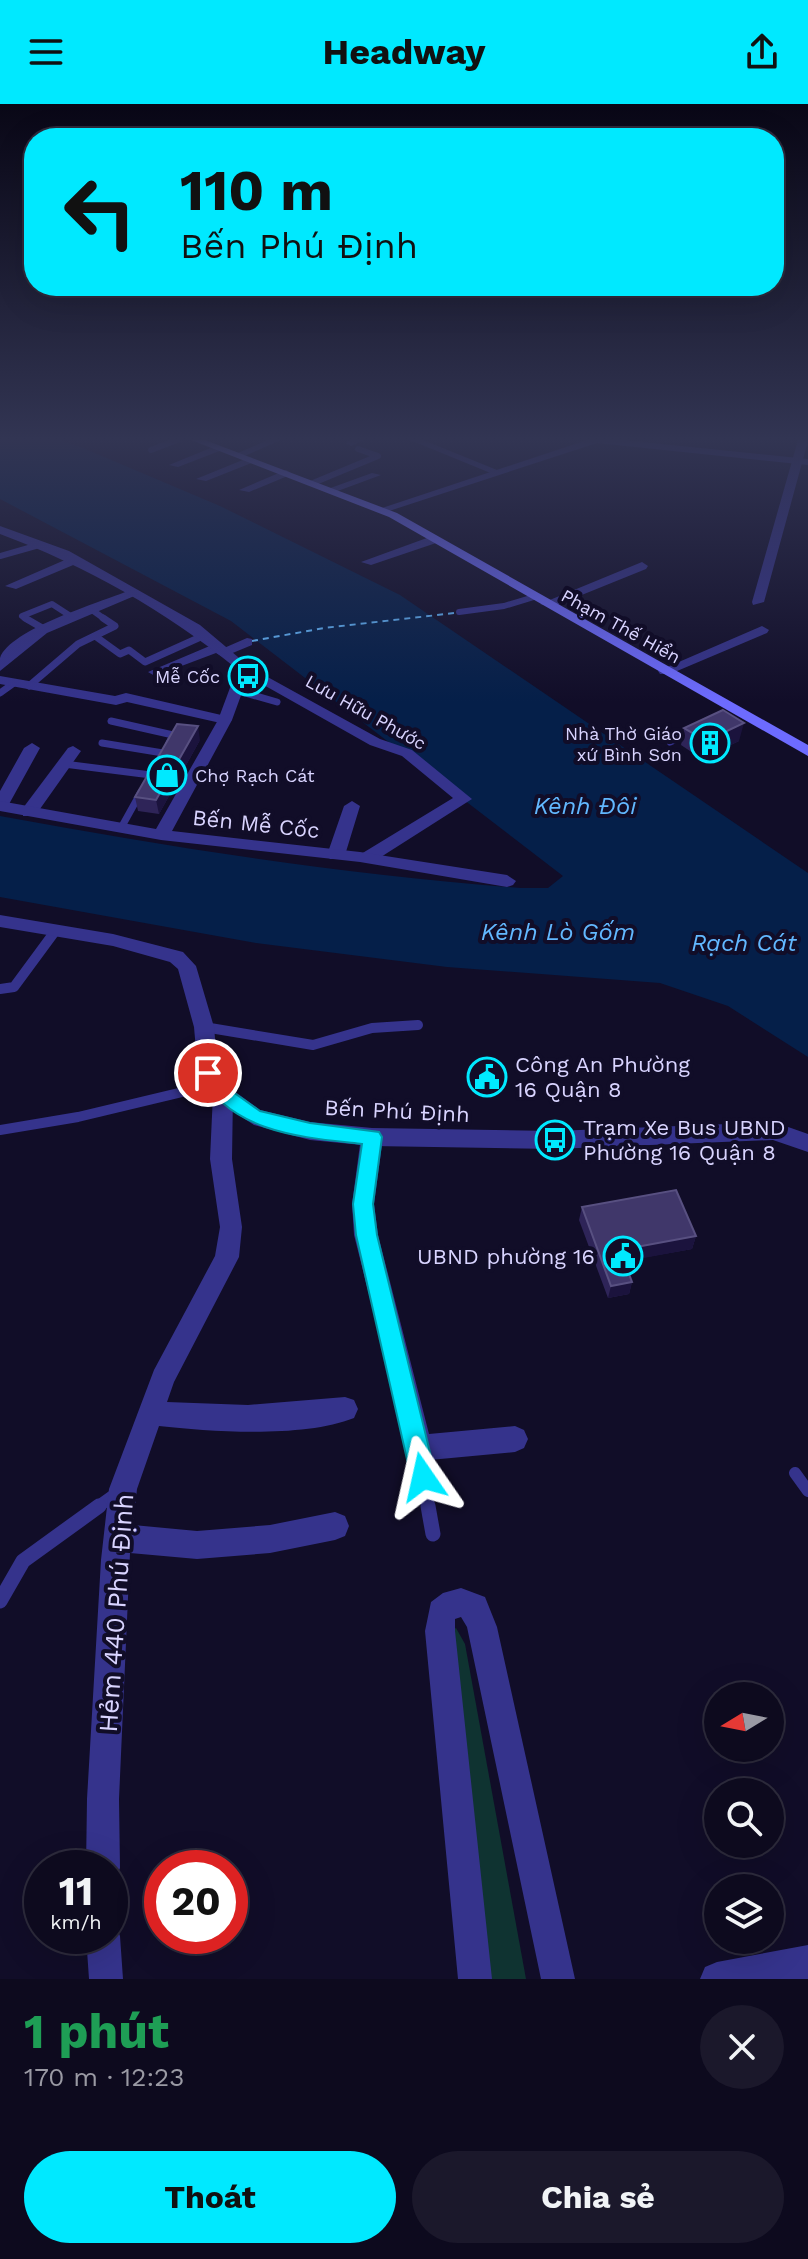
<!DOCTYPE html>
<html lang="vi">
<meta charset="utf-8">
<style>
body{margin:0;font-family:"Work Sans",sans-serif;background:#1b182b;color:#f1f3f6;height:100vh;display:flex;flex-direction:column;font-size:30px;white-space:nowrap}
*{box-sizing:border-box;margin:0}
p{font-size:26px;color:#9a9aa4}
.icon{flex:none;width:44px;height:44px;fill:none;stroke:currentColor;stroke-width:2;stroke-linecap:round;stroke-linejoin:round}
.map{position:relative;height:1875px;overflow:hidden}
.panel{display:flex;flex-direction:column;background:#0d0a1e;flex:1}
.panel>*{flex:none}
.top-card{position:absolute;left:24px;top:24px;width:760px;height:168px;border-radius:32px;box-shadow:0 8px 32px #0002,0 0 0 2px #2d2b3c;background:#00e9ff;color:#111;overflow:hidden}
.needle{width:52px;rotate:260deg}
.tools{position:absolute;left:704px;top:1578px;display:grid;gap:16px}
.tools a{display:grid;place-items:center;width:80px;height:80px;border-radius:50%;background:#0d0a1e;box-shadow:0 8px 32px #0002,0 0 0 2px #2d2b3c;font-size:40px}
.speed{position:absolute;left:24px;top:1746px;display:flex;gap:16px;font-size:40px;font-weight:700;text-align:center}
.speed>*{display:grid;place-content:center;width:104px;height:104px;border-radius:50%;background:#0d0a1e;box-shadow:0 8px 32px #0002,0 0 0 2px #2d2b3c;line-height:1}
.speed small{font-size:20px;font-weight:400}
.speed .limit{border:12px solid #d22;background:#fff;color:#111}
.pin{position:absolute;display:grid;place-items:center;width:68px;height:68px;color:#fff;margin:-34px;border:4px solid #fff;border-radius:50%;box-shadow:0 2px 8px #0007}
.me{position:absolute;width:88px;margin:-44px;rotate:349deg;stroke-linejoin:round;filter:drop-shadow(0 0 6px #0008)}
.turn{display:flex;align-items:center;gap:28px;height:168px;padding:0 24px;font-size:36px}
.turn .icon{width:104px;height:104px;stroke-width:2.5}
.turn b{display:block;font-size:56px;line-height:68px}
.round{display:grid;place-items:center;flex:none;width:84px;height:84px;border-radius:42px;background:#1b182b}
.overview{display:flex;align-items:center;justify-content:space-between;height:136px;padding:0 24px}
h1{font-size:48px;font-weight:700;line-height:60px;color:#1e9e55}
.cta{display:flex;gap:16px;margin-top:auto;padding:16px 24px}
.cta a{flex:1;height:92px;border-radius:48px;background:#00e9ff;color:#111;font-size:32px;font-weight:700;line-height:92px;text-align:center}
.cta a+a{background:#1b182b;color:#f1f3f6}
header{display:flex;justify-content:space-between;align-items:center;height:104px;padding:0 24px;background:#00e9ff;color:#111;font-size:36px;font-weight:700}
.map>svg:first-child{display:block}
.green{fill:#0f3331}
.water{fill:#051f49}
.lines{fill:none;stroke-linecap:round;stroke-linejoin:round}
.ferry{stroke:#62b8ff;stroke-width:2;stroke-dasharray:6 5;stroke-linecap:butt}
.service-far4{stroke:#35338c;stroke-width:6}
.service-far3{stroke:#35338c;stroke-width:7}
.service-far2{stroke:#35338c;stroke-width:10}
.service-far1{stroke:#35338c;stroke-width:12}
.service{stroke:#35338c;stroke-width:15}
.minor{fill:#35338c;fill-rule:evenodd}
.tertiary{fill:#35338c;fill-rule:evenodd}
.secondary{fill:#6d6bff;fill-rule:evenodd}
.wall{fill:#2e2458}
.shaded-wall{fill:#1b133d}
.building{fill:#40376a;stroke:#585081;stroke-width:2}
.route{fill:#00e9ff;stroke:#0097a6;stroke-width:2}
.labels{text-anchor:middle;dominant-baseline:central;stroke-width:8;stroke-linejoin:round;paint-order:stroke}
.far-street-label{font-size:18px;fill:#d9d4ff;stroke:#110d28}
.far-poi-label{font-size:18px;fill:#d9d4ff;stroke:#110d28;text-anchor:end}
.street-label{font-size:22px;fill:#d9d4ff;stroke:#110d28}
.poi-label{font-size:22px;fill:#d9d4ff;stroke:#110d28;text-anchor:start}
.water-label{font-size:24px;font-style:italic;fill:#62b8ff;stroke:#110d28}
.near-street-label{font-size:26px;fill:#d9d4ff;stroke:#110d28}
</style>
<header><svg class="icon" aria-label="menu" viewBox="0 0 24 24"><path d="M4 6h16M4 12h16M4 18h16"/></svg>Headway<svg class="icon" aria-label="share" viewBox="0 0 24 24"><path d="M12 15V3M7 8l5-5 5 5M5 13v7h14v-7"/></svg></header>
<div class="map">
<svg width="808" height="1875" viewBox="0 0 808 1875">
<rect width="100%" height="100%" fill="#110d28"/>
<path class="green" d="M456,1524L465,1540L526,1875H488L449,1528Z"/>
<path class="water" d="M0,336H60L83,344L220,402L400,491L808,769V953L728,902L660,879L447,863L256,839L0,793V712C173,744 346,771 521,784H548L563,772L231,517L0,395Z"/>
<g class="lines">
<path class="ferry" d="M252,537L324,524L455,509"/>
<path class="service-far4" d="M151,346L177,336
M313,379L378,352L358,345
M0,452L39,441
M92,506L106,516
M459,508L504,502L534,493
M28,516L22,512L52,500L72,513"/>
<path class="service-far3" d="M25,514L44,525
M95,532L120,550L129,546L145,558L205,531
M29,582L78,540L115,522L103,514
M235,586L277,598
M0,589L14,579
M111,617L173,631L169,639
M670,638L694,627
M102,639L163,649
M64,660L151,671
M121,724L141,688"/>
<path class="service-far2" d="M0,885L14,883L56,826
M204,923L313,941L372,924L418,921
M0,1026L78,1013L216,980"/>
<path class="service-far1" d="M419,1345L429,1404
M795,1369L808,1387
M96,1404L117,1389"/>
<path class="service" d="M428,1402L433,1430
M0,1497L23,1457L99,1402"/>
<path class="minor" d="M268,336H281L242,353L233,351Z
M350,336H364L351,342L346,339Z
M410,336H423L502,368L493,370Z
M798,336L808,337L764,498L753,501L752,498Z
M218,341L223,344L222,346L178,363L169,361Z
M250,353L255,356L254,358L206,377L196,375Z
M286,366L291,369L290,371L249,388L239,386Z
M372,369L381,371L335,388L325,386Z
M435,431L441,435L439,438L371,461L361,458Z
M74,452L80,456L78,459L16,485L5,482Z
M642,458L648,462L646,465L552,503L540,500Z
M128,487L139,490L47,529L0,567C0,563 0,558 0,554C10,525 101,498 128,487Z
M762,522L769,526L767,529L670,570H660L658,567Z
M247,534L252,535V541L223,553L216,549L155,572L148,568L212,541L224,544Z
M244,560L380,635L412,646L472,695L373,758H361L358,754L361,750L453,694L402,652L370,641L239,567V561Z
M0,572L115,592L126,589L230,613L232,616L225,620L127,598L116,601L0,580Z
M32,639L40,644L8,702L0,707V687L24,644Z
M73,642L81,647L35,712H23V704L68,644Z
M352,697L360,702L345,751L342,755H330L327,751L344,702Z
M223,982L230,984L233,990L232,1055L242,1123L239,1153L174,1278L167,1298L248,1301L345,1293L354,1296L358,1305L354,1314C304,1334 212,1328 159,1322L137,1385L133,1421L197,1427L270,1421L335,1408L345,1412L349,1422L345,1432L335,1436L270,1449L197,1455L130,1449L119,1695L120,1764L115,1776L110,1778V1764H86L87,1695L101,1456L109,1385L154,1266L215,1152L220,1123L210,1055L213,990L216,984Z
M372,1024L380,1027L383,1033L374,1100L378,1131L429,1330L515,1322L524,1326L528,1335L524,1344L515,1348L419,1357L410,1353L354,1131L352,1100L361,1033L364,1027Z
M461,1484L485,1493L497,1523L575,1875H541L467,1523L461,1513L455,1515V1527L492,1875H458L425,1527L431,1498L443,1489Z
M110,1818L115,1820L120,1832L123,1875H89L86,1832H110Z
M808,1841V1875H700L705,1863L717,1858Z"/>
<path class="tertiary" d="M587,336H623L808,355V361L597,339L386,408L376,406Z
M0,422L69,447L200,521L251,564L232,616L172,727L360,748L507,771L516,777L513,781L507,783L360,758L161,736L0,707V697L156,725L218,616L237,565C166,507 86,462 0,430Z
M0,811L113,830L183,848L196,862L214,923L218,967L230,984L260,1006L310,1018L372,1024L555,1027L774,1018L808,1030V1048L773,1036L555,1045L372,1042L310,1036L254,1021L216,996L198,969L194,923L178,865L170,858L113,842L0,823Z"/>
<path class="secondary" d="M191,336H205L397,409L808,641V652L389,413Z"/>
</g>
<path class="wall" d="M684,624L739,637L702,655L681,641Z
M200,636L159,710L138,707L135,693Z
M582,1103L696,1132L692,1145L624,1157L632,1178L629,1190L608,1194L579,1116Z"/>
<path class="shaded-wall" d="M744,619L739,637L702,655L706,637Z
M198,622L200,636L159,710L156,696Z
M696,1132L692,1145L617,1159L620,1146Z
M632,1178L629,1190L608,1194L611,1182Z"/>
<path class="building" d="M723,606L744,619L706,637L684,624Z
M177,620L198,622L156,696L135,693Z
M676,1086L696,1132L620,1146L632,1178L611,1182L582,1103Z"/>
<linearGradient id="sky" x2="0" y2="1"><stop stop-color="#090716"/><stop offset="0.56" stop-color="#323553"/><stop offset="1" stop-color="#323553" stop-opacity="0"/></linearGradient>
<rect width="808" height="598" fill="url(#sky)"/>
<path class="route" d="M208,962L214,964L229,985L260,1007L310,1019L379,1028L382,1033L373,1100L377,1131L436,1373L432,1381L423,1385L415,1381L411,1373L356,1131L353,1100L362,1040C300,1033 232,1029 198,969Z"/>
<defs>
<g id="bus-ring" transform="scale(2)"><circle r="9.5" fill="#110d28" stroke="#00e9ff" stroke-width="1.5"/><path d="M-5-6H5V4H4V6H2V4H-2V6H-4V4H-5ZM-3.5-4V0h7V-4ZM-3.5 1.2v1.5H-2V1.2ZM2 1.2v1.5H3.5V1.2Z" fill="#00e9ff"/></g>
<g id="building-ring" transform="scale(2)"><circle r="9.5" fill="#110d28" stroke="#00e9ff" stroke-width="1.5"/><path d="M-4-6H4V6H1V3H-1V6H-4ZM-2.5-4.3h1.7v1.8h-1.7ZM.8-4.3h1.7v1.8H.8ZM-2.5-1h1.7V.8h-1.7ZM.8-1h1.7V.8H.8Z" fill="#00e9ff"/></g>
<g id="shop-ring" transform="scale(2)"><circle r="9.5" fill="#110d28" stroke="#00e9ff" stroke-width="1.5"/><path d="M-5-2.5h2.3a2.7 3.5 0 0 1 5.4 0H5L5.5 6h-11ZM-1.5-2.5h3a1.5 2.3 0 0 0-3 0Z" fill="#00e9ff"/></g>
<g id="civic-ring" transform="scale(2)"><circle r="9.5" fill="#110d28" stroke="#00e9ff" stroke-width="1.5"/><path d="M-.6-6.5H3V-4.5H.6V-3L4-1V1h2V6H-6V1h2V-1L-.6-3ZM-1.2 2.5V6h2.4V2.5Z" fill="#00e9ff"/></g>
</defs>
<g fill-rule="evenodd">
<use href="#bus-ring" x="248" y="572"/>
<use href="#building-ring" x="710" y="639"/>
<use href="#shop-ring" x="167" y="671"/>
<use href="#civic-ring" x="487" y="973"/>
<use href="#bus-ring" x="555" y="1036"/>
<use href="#civic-ring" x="623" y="1152"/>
</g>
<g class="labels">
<g class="far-street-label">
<text transform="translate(621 522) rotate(29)">Phạm Thế Hiển</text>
<text transform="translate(366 608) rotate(29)">Lưu Hữu Phước</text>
</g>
<g class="far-poi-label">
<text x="220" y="572">Mễ Cốc</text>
<text x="682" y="629">Nhà Thờ Giáo<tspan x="682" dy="21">xứ Bình Sơn</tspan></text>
<text x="195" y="671" text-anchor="start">Chợ Rạch Cát</text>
</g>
<g class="street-label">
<text transform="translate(256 720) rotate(6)">Bến Mễ Cốc</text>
<text transform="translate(397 1007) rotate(3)">Bến Phú Định</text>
</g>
<g class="poi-label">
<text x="515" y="960">Công An Phường<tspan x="515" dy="25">16 Quận 8</tspan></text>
<text x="583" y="1023">Trạm Xe Bus UBND<tspan x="583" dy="25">Phường 16 Quận 8</tspan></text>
<text x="595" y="1152" text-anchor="end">UBND phường 16</text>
</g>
<g class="water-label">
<text x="585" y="702">Kênh Đôi</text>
<text x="558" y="828">Kênh Lò Gốm</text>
<text x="744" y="839">Rạch Cát</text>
</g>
<g class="near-street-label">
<text transform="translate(116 1509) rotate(-86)">Hẻm 440 Phú Định</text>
</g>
</g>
</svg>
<div class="tools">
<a><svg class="needle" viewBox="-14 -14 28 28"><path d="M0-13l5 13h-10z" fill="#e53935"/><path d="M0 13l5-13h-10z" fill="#9a9aa4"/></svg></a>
<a><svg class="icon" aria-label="search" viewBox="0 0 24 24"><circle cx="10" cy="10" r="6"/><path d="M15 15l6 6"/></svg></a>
<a><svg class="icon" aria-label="layers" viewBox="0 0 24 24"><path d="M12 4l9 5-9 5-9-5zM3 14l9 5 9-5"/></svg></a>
</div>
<div class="speed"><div>11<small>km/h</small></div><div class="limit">20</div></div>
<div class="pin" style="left:208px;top:969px;background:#d93025"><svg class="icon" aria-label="arrive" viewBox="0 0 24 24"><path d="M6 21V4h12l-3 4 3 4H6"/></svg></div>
<svg class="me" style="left:423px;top:1373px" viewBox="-20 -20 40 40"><path d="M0-17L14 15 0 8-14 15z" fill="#00e9ff" stroke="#fff" stroke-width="4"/></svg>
<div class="top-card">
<div class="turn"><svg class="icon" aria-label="left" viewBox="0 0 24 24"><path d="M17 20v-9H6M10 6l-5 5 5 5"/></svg><div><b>110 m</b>Bến Phú Định</div></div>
</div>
</div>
<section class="panel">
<div class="overview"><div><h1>1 phút</h1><p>170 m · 12:23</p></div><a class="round"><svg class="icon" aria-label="close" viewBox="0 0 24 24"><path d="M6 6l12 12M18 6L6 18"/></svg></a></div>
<div class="cta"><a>Thoát</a><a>Chia sẻ</a></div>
</section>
